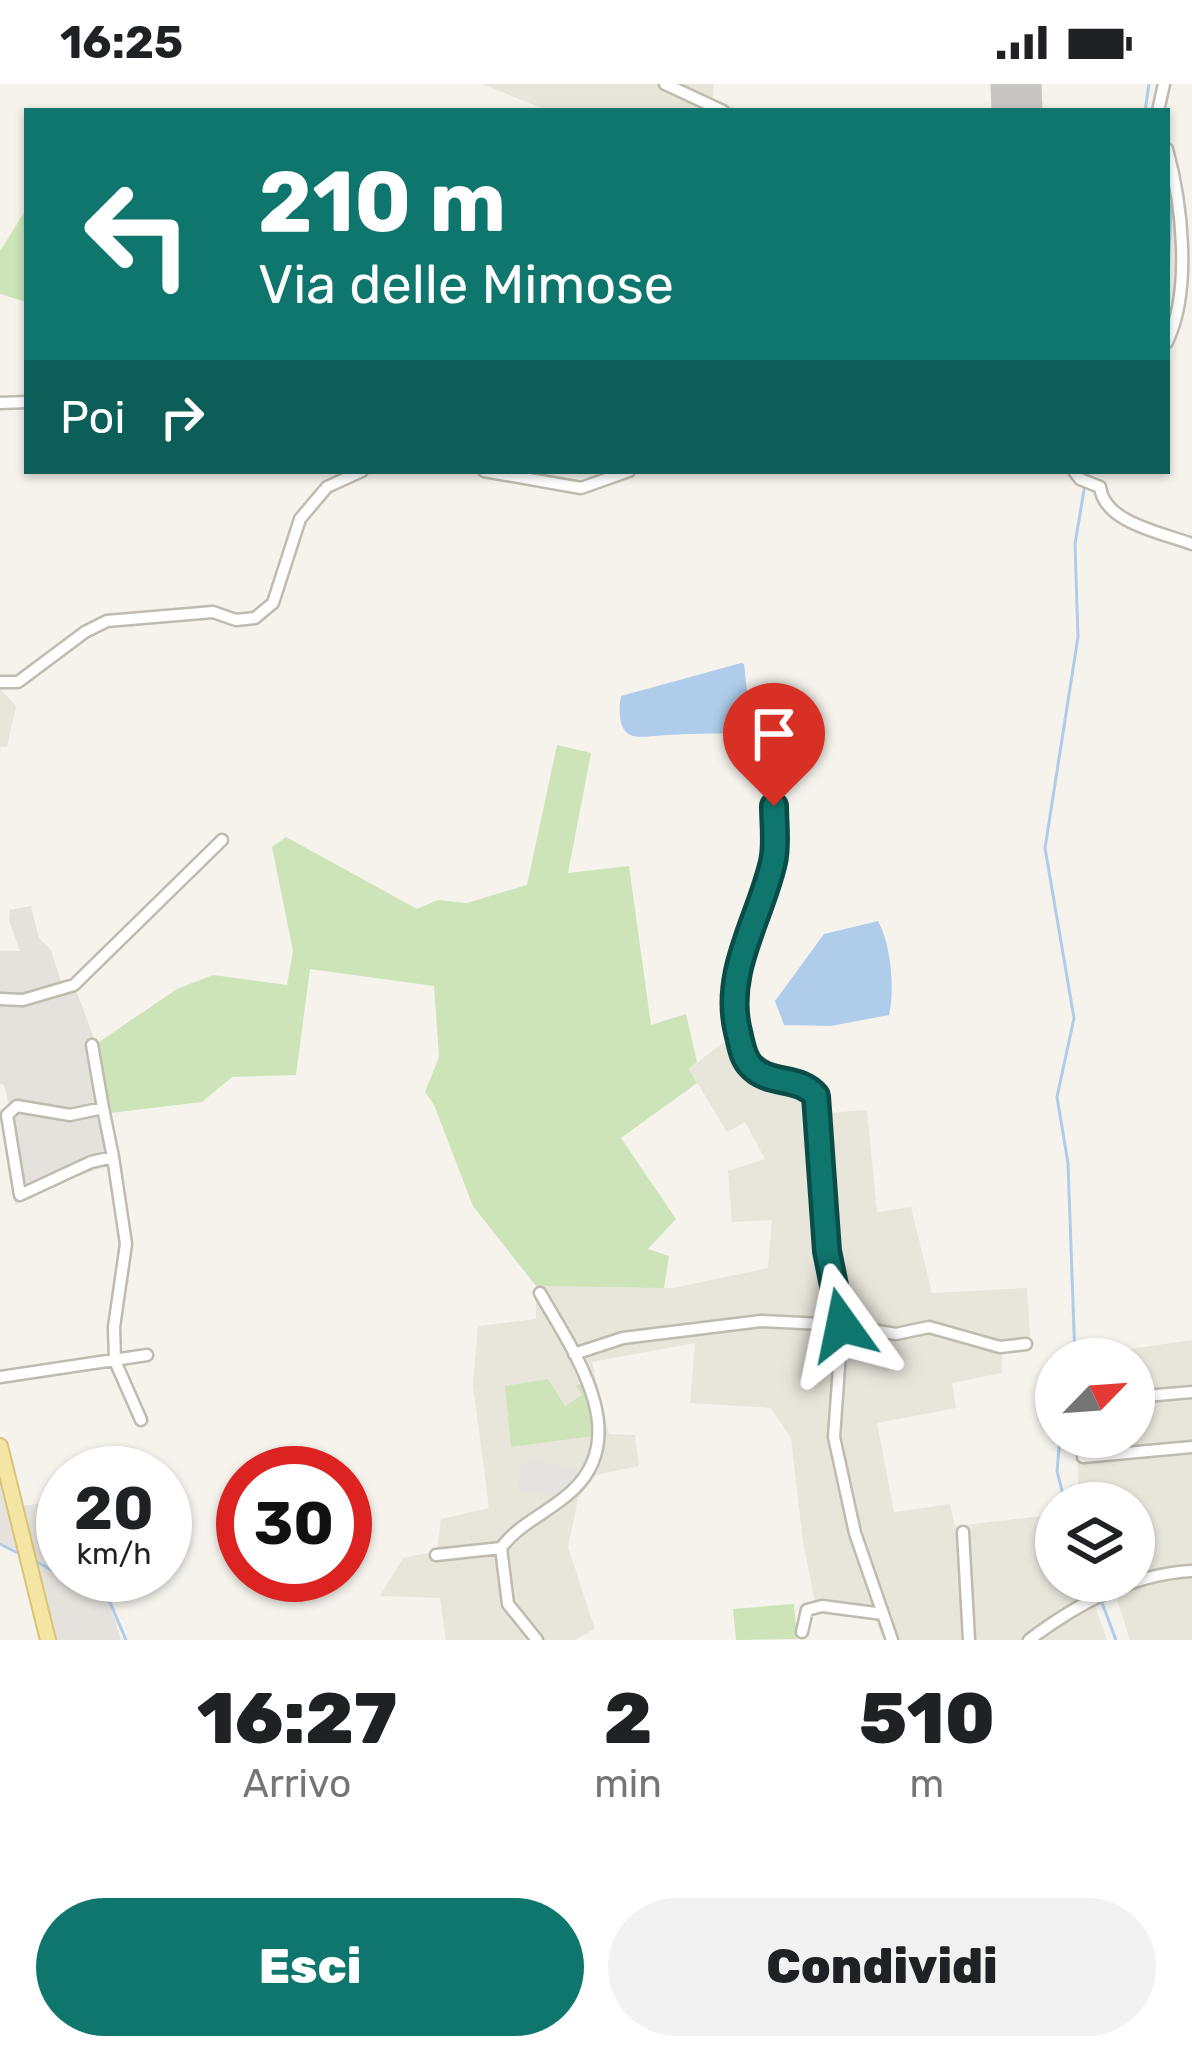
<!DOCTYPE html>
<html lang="it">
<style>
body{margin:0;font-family:Rubik,sans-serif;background:#f2f2f2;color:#202124;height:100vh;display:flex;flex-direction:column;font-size:45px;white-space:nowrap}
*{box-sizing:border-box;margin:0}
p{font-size:39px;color:#757577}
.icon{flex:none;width:66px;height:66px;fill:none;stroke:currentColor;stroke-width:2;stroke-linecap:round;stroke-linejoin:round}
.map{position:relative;height:1556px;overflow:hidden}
.details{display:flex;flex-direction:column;background:#fff;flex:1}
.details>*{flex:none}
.top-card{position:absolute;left:24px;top:24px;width:1146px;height:366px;border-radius:0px;box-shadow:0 3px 9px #0004;background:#0f766e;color:#fff;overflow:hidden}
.needle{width:78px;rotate:65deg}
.tools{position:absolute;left:1035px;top:1254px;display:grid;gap:24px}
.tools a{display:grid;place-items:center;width:120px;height:120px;border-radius:50%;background:#fff;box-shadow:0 3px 9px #0004;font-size:60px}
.speed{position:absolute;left:36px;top:1362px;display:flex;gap:24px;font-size:60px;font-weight:700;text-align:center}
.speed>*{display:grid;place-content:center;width:156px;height:156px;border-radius:50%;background:#fff;box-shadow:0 3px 9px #0004;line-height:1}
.speed small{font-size:30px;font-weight:400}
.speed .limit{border:18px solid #d22;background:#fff;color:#111}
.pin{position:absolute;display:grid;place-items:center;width:102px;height:102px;color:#fff;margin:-123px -51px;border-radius:50% 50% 50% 0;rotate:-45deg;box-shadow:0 0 12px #0007}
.pin .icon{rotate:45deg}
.me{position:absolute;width:132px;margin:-66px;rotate:348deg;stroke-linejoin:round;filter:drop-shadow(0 0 9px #0008)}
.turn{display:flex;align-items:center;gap:42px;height:252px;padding:0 36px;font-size:54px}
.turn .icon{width:156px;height:156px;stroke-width:2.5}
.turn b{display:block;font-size:84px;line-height:102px}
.then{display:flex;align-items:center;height:114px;padding:0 36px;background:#0003;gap:24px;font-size:45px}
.eta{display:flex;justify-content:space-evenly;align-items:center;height:204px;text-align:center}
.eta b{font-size:72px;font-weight:800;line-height:84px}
.action{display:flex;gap:24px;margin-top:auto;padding:24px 36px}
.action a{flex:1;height:138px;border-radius:72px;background:#0f766e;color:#fff;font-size:48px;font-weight:800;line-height:138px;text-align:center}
.action a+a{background:#f2f2f2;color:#202124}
.status{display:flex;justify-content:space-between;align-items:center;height:84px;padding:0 60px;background:#fff;direction:ltr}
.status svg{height:33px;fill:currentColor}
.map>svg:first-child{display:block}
.residential{fill:#e8e5db}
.industrial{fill:#e5e2dd}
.green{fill:#cde4b9}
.parking{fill:#e4e3e0}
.water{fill:#afcdea}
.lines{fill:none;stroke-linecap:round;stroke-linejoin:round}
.stream{stroke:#afcdea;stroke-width:3}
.runway{stroke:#c7c6c2;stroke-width:51}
.minor-casing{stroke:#bfbbaf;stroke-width:15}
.major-casing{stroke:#d9c476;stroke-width:18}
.minor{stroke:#fff;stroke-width:10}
.major{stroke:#f5e5a5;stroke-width:14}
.route-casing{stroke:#0a4d48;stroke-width:30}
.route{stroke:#0f766e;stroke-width:21}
</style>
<div class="status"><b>16:25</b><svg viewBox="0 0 49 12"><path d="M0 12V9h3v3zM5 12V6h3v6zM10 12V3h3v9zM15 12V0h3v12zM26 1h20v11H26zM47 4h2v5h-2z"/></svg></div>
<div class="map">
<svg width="1192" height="1556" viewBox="0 0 1192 1556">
<rect width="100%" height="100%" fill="#f5f3ec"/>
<path class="residential" d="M482,0H714L713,14L742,27H549Z
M0,605L16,622L7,663H0Z
M742,944L752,978L818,1002L827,1029L867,1026L877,1128L911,1123L932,1209L1027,1204L1031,1265L1002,1269V1289L952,1299L956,1324L877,1339L894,1428L950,1420L955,1442L1052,1431L1056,1437V1497H1086L1107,1556H884L875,1536L817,1529L803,1458L791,1354L771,1324L690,1319L695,1259L592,1278L609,1350L635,1351L639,1382L596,1391L578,1415L568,1463L595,1545L574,1556H446L440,1514L380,1512L403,1474L437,1467L441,1435L489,1424L473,1301L478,1242L536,1235V1202L674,1204L768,1184L772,1136L732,1138L728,1087L765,1075L745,1038L727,1048L689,985Z
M1192,1256V1556H1130L1111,1497H1134V1419H1084L1078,1400V1360L1079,1353H1134V1275H1089V1271Z"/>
<path class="industrial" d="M31,822L39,854L51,866L61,898L72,895L96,960L120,1078L54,1100L15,1121L1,1028L9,1021L4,1001L0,1000V867H20L9,836L10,826Z
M0,1384L12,1423L63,1417V1491H102L121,1556H55L34,1472L0,1459Z"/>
<path class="green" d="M27,124V218L0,210V167Z
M557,661L591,669L568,789L629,782L651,941L686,930L697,978L689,985L697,999L621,1054L676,1135L648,1165L669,1172L664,1204L536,1202L473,1122L434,1021L425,1008L439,973L434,902L310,885L296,991L232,993L202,1018L110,1029L96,960L177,905L213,891L287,901L293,867L272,763L286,753L417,825L438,816L467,819L527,801Z
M548,1295L565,1322L582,1311L576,1302L584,1298L592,1313L593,1352L511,1363L505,1302Z
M794,1520L797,1555L736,1556L733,1525Z"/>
<path class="parking" d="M530,1376L583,1386L556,1413L518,1406L520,1384Z"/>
<path class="water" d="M741,579L744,580L750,634L743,649C714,650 685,649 656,652C648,652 634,655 627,649C618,641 619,622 621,612Z
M878,837C891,860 895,905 889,931L831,942L784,941L775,917L824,850Z"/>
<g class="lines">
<path class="stream" d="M1145,27L1149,0
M1167,107L1171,128L1167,210
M1075,1275L1068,1079L1057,1013L1074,934L1045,764L1078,553L1075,460L1085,400
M1060,1353L1057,1387L1065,1419
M0,1460L18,1469
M37,1478L110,1518L126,1556
M1101,1516L1116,1556"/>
<path class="runway" d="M1016,0L1017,27"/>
<g class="minor-casing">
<path id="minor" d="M665,0L723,27
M1158,27L1164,0
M1167,65C1182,119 1192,206 1167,258
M0,319L27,318
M484,387L581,404L629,387
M1074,387L1080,395L1100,403
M1100,403C1104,439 1163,449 1192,460
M0,598H18L85,548L107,537L213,528L236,536L255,534L273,519L300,435L327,403L362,387
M774,722C774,740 777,760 773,777C760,835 723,889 738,947C741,959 742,973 751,982C768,1002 799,991 816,1011L827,1167L842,1241L896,1250L929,1243L1000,1263L1026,1260
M0,915L23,916L74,901L222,756
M92,961L103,1024
M113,1073L103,1024L70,1031L17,1022L7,1031L20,1111L91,1078L113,1073L126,1160L114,1243L115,1277L141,1336
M574,1270L623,1254L761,1237L842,1241L834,1353L855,1449L892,1556
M0,1293L147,1271
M1134,1313L1192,1308
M1083,1373L1192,1363
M963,1448L969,1556
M436,1471L501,1464
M802,1548L807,1526L822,1522L883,1530
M537,1556L508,1520L501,1464C519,1439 552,1427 574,1405C633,1348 571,1264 540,1209
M1029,1556C1077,1520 1131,1490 1192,1487"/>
</g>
<g class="major-casing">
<path id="major" d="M0,1362L48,1556"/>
</g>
<use href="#minor" class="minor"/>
<use href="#major" class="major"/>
</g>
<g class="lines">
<g class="route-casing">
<path id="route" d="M774,722C774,740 777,760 773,778C760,835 723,888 738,948C741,959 742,973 751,982C769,1002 799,991 816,1012L827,1167L842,1241"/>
</g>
<use href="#route" class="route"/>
</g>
</svg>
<div class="tools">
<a><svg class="needle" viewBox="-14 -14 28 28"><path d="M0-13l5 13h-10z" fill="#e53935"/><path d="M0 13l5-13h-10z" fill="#757577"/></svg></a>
<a><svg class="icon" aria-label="layers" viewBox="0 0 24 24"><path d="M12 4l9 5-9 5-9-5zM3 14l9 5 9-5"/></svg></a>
</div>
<div class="speed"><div>20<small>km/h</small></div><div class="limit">30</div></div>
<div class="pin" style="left:774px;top:722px;background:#d93025"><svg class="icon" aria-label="arrive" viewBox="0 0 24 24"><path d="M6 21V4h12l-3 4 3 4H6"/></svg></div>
<svg class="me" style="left:842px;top:1241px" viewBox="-20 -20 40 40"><path d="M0-17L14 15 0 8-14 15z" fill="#0f766e" stroke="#fff" stroke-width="4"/></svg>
<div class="top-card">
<div class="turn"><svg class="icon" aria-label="left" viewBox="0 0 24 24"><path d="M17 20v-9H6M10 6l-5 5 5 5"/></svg><div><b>210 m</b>Via delle Mimose</div></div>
<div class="then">Poi<svg class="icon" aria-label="right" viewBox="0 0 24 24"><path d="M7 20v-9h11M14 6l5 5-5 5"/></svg></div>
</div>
</div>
<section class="details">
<div class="eta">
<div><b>16:27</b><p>Arrivo</p></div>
<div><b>2</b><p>min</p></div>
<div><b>510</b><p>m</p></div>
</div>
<div class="action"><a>Esci</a><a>Condividi</a></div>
</section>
